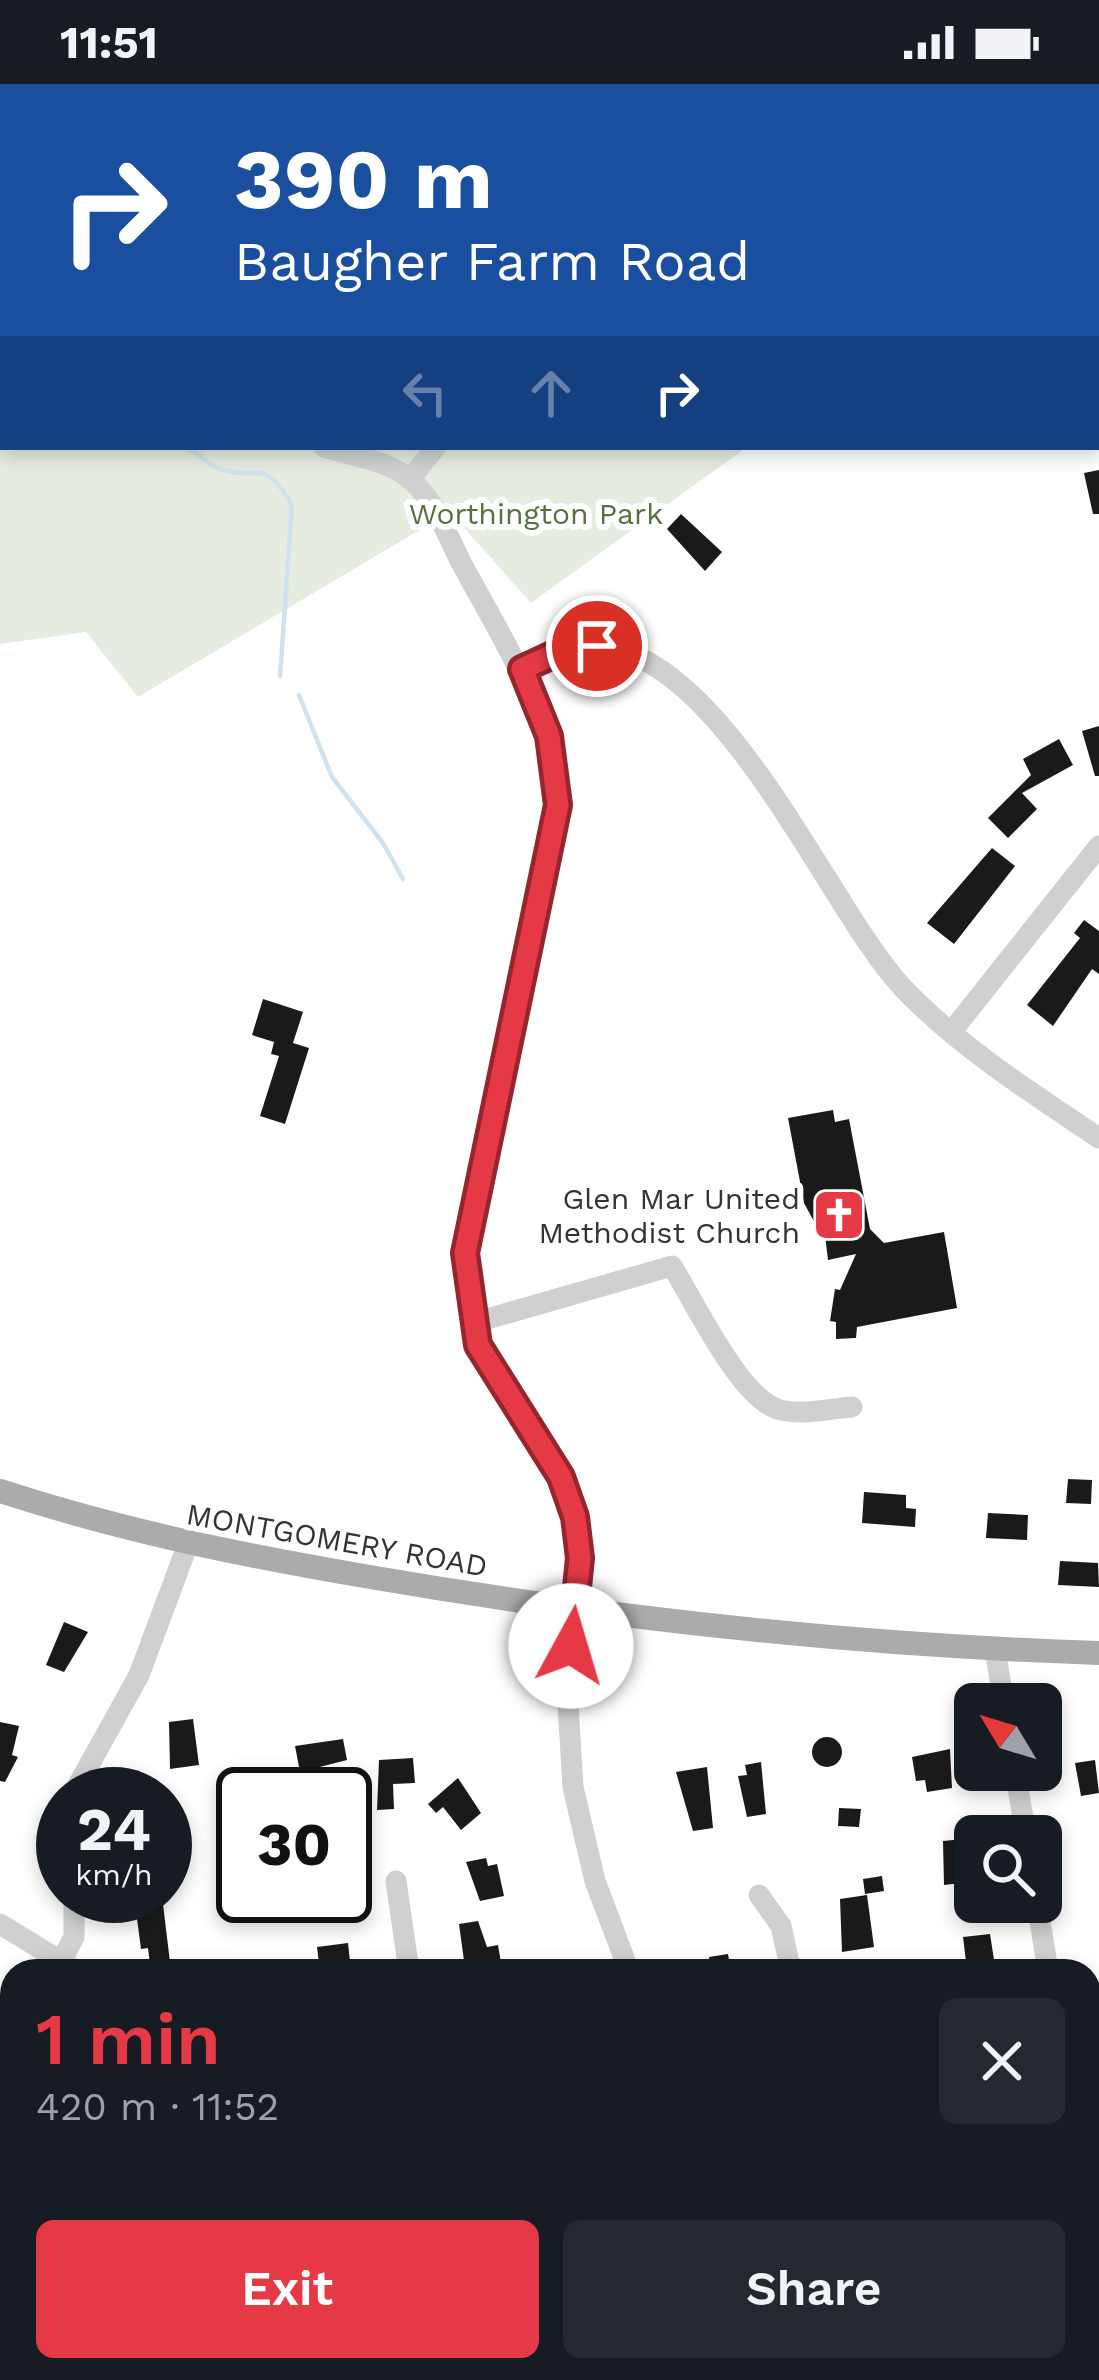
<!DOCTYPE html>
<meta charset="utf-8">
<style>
body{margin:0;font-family:"Work Sans",sans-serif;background:#242831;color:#f1f3f6;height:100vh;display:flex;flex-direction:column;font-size:45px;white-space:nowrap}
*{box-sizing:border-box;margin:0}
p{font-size:39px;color:#9ea1a6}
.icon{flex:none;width:66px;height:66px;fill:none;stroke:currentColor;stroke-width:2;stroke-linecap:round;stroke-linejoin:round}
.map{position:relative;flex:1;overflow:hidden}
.sheet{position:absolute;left:0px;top:1875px;width:1101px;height:423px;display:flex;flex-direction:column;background:#171b24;border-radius:36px 36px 0 0;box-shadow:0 6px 18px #0003}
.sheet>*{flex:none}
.guide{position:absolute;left:0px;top:0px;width:1101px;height:366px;box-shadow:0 6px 18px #0003;background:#1a4fa0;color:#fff;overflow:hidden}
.needle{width:78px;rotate:308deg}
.fabs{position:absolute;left:954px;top:1599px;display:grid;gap:24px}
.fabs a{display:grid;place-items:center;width:108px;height:108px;border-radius:18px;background:#171b24;box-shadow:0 6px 18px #0003;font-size:60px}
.speed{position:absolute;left:36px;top:1683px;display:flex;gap:24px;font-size:60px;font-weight:700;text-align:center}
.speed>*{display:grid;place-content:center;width:156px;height:156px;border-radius:50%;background:#171b24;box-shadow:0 6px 18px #0003;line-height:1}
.speed small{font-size:30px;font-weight:400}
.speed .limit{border:6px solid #111;border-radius:18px;background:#fff;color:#111}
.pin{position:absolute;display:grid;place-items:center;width:102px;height:102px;color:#fff;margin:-51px;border:6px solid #fff;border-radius:50%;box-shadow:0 3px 12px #0007}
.me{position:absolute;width:132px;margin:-66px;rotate:6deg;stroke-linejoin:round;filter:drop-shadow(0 0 9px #0008)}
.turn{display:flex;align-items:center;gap:42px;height:252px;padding:0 36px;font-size:54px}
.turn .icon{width:156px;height:156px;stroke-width:2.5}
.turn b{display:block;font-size:84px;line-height:102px}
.lanes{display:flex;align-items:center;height:114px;padding:0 36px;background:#0003;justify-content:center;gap:60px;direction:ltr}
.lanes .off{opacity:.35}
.round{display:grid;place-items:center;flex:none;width:126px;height:126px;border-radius:18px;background:#242831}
.summary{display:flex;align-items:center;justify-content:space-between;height:204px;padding:0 36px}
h1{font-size:72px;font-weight:600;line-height:90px;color:#e63946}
.button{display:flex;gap:24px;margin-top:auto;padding:24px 36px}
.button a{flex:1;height:138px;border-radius:18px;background:#e63946;color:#fff;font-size:48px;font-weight:600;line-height:138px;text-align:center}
.button a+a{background:#242831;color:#f1f3f6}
.status{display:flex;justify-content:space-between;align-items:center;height:84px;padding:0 60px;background:#171b24;direction:ltr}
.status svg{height:33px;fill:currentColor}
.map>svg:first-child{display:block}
.green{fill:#e6ecdf}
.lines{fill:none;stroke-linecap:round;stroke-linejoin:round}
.stream{stroke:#cfe2ee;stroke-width:4.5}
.building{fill:#1a1a1a}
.path{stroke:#cdcdcd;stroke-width:3;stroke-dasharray:6 6;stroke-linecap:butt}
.minor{stroke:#d0d0d0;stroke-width:21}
.major{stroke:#ababab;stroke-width:24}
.route-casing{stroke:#96252e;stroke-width:30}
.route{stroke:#e63946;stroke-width:21}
.labels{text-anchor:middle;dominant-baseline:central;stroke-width:12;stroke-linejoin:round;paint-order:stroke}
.park-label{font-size:30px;fill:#56703f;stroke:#fff}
.poi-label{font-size:30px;fill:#333;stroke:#fff;text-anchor:end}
.street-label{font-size:30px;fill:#333;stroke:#fff}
</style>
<div class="status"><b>11:51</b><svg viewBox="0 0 49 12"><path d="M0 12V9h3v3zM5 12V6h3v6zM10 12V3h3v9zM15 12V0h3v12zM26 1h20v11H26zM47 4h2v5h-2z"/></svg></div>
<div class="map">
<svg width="1099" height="2296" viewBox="0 0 1099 2296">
<rect width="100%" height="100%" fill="#fff"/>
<path class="green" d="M0,0H957L958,3H3V363H747L531,519L450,428L138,613L86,548L0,560Z"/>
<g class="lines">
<path class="stream" d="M0,241L3,243
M187,363C197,369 209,381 220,385C259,398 264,371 292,422L280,592
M299,611L332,693L383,759L403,795"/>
</g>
<path class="building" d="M1099,386V430H1093L1084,389Z
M681,430L722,468L705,487L667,445Z
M1099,642V692H1095L1082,647Z
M1059,655L1073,681L1022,709L1037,725L1008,754L988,734L1031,691L1023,675Z
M992,764L1015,782L954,860L927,839Z
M1084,836L1099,847V890L1092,885L1053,942L1027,921L1080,854L1074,849Z
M263,915L303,928L293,959L309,964L285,1040L260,1032L279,972L271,970L274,958L252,951Z
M833,1026L835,1038L849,1035L870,1145L884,1159L944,1148L957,1224L857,1243L856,1254L836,1255V1238L830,1237L835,1205L840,1206L856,1170L828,1176L824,1142L817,1143L804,1119L788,1034Z
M1068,1395L1092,1396L1091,1420L1066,1419Z
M864,1408L906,1411V1424L916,1425L915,1443L862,1439Z
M988,1429L1028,1431L1027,1456L986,1454Z
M1060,1477L1098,1479L1099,1503L1058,1501Z
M64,1538L88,1548L64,1588L46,1581Z
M193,1635L199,1681L170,1685L169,1638Z
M0,1638L19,1642L12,1671L18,1673L5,1698L0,1697Z
M812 1668a15 15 0 1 1 30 0a15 15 0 1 1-30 0Z
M343,1655L347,1676L300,1688L295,1662Z
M950,1665L952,1704L927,1708L925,1696L916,1697L912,1673Z
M413,1674L415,1699L393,1700L394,1725L377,1726L379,1676Z
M1095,1676L1099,1709L1081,1712L1075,1679Z
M761,1678L766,1730L747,1733L738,1692L747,1691L745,1681Z
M707,1683L713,1744L693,1747L676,1688Z
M458,1694L481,1729L461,1746L443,1723L436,1729L428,1720Z
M839,1724L861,1725L859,1743L838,1742Z
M964,1755L969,1798L944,1801L943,1757Z
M486,1774L488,1782L497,1780L504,1812L480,1817L466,1778Z
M882,1792L884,1807L865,1810L863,1795Z
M867,1811L874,1863L842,1868L840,1815Z
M134,1812H162L170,1878L150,1881L148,1864L141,1865Z
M293,1812H315L318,1834L297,1837Z
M478,1837L487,1863L498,1861L501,1879L465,1884L459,1840Z
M990,1850L995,1882L967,1886L963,1853Z
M348,1859L351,1887H320L317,1863Z
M728,1870L731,1887H711L709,1873Z"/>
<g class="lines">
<path class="path" d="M289,0L293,3
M381,0L382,3
M486,3L488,0
M401,2286L411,2296
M224,2296L248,2286"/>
<path class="minor" d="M0,186L3,188
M324,363C352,372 387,376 410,395C436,417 448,454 463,482C512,573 566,650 553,758L465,1169L478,1261L561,1393L575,1433L580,1474L567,1604L573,1703L595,1797L629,1887
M410,395L436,363
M522,585C538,576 554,565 572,562C713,539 825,822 903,904C958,962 1032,1009 1099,1054
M952,947L1099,762
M473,1239L672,1182C694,1217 739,1312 777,1325C800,1332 828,1325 852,1323
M995,1565L1004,1620
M1015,1686L1026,1752
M73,1710L139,1591L188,1460
M396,1797L409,1887
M759,1811L781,1842L791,1887
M1037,1818L1048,1887
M0,1840L77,1887
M56,1887L74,1853V1812
M0,1925L12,1922
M1089,2135L1099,2196
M696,2286L697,2296
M856,2286L857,2296
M0,2295L1,2296"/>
<path class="major" d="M0,1407C120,1446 240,1471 364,1492C607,1534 852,1561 1099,1569"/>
</g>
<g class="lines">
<g class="route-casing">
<path id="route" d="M571,1562L580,1474L575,1433L561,1393L478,1261L465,1169L558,721L549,652L522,585L572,562H597"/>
</g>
<use href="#route" class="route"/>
</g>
<defs>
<g id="church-square" transform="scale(2.7)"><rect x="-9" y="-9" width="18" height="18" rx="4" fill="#e63946" stroke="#fff"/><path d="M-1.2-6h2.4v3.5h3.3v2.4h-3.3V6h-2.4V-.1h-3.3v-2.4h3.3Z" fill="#fff"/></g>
</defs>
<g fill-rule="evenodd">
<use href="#church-square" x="839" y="1131"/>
</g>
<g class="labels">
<g class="park-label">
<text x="536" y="429">Worthington Park</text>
</g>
<g class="poi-label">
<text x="800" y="1114">Glen Mar United<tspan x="800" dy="34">Methodist Church</tspan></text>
</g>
<g class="street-label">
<text transform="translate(337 1456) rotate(10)">MONTGOMERY ROAD</text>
</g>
</g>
</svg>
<div class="fabs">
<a><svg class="needle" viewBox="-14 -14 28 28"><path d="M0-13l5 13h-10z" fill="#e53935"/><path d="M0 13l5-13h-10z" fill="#9ea1a6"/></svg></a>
<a><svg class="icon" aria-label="search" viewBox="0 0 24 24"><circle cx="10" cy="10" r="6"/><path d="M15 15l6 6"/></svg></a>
</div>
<div class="speed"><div>24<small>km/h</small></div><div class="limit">30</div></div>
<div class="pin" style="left:597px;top:562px;background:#d93025"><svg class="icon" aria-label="arrive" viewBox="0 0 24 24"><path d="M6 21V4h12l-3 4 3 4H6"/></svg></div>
<svg class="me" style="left:571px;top:1562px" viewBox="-20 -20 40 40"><circle r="19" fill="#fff"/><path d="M0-13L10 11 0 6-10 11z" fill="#e63946"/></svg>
<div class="guide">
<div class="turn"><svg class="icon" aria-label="right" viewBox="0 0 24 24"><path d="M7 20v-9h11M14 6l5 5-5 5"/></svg><div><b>390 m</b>Baugher Farm Road</div></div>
<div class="lanes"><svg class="icon off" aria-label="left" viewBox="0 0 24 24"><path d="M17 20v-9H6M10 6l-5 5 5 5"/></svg><svg class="icon off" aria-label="ahead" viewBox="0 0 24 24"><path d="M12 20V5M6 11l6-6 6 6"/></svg><svg class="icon" aria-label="right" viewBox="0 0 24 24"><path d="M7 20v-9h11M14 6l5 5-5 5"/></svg></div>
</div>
<section class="sheet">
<div class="summary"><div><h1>1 min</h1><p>420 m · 11:52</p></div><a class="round"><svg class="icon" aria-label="close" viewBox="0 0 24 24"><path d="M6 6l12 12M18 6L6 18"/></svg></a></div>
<div class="button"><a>Exit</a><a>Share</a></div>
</section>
</div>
